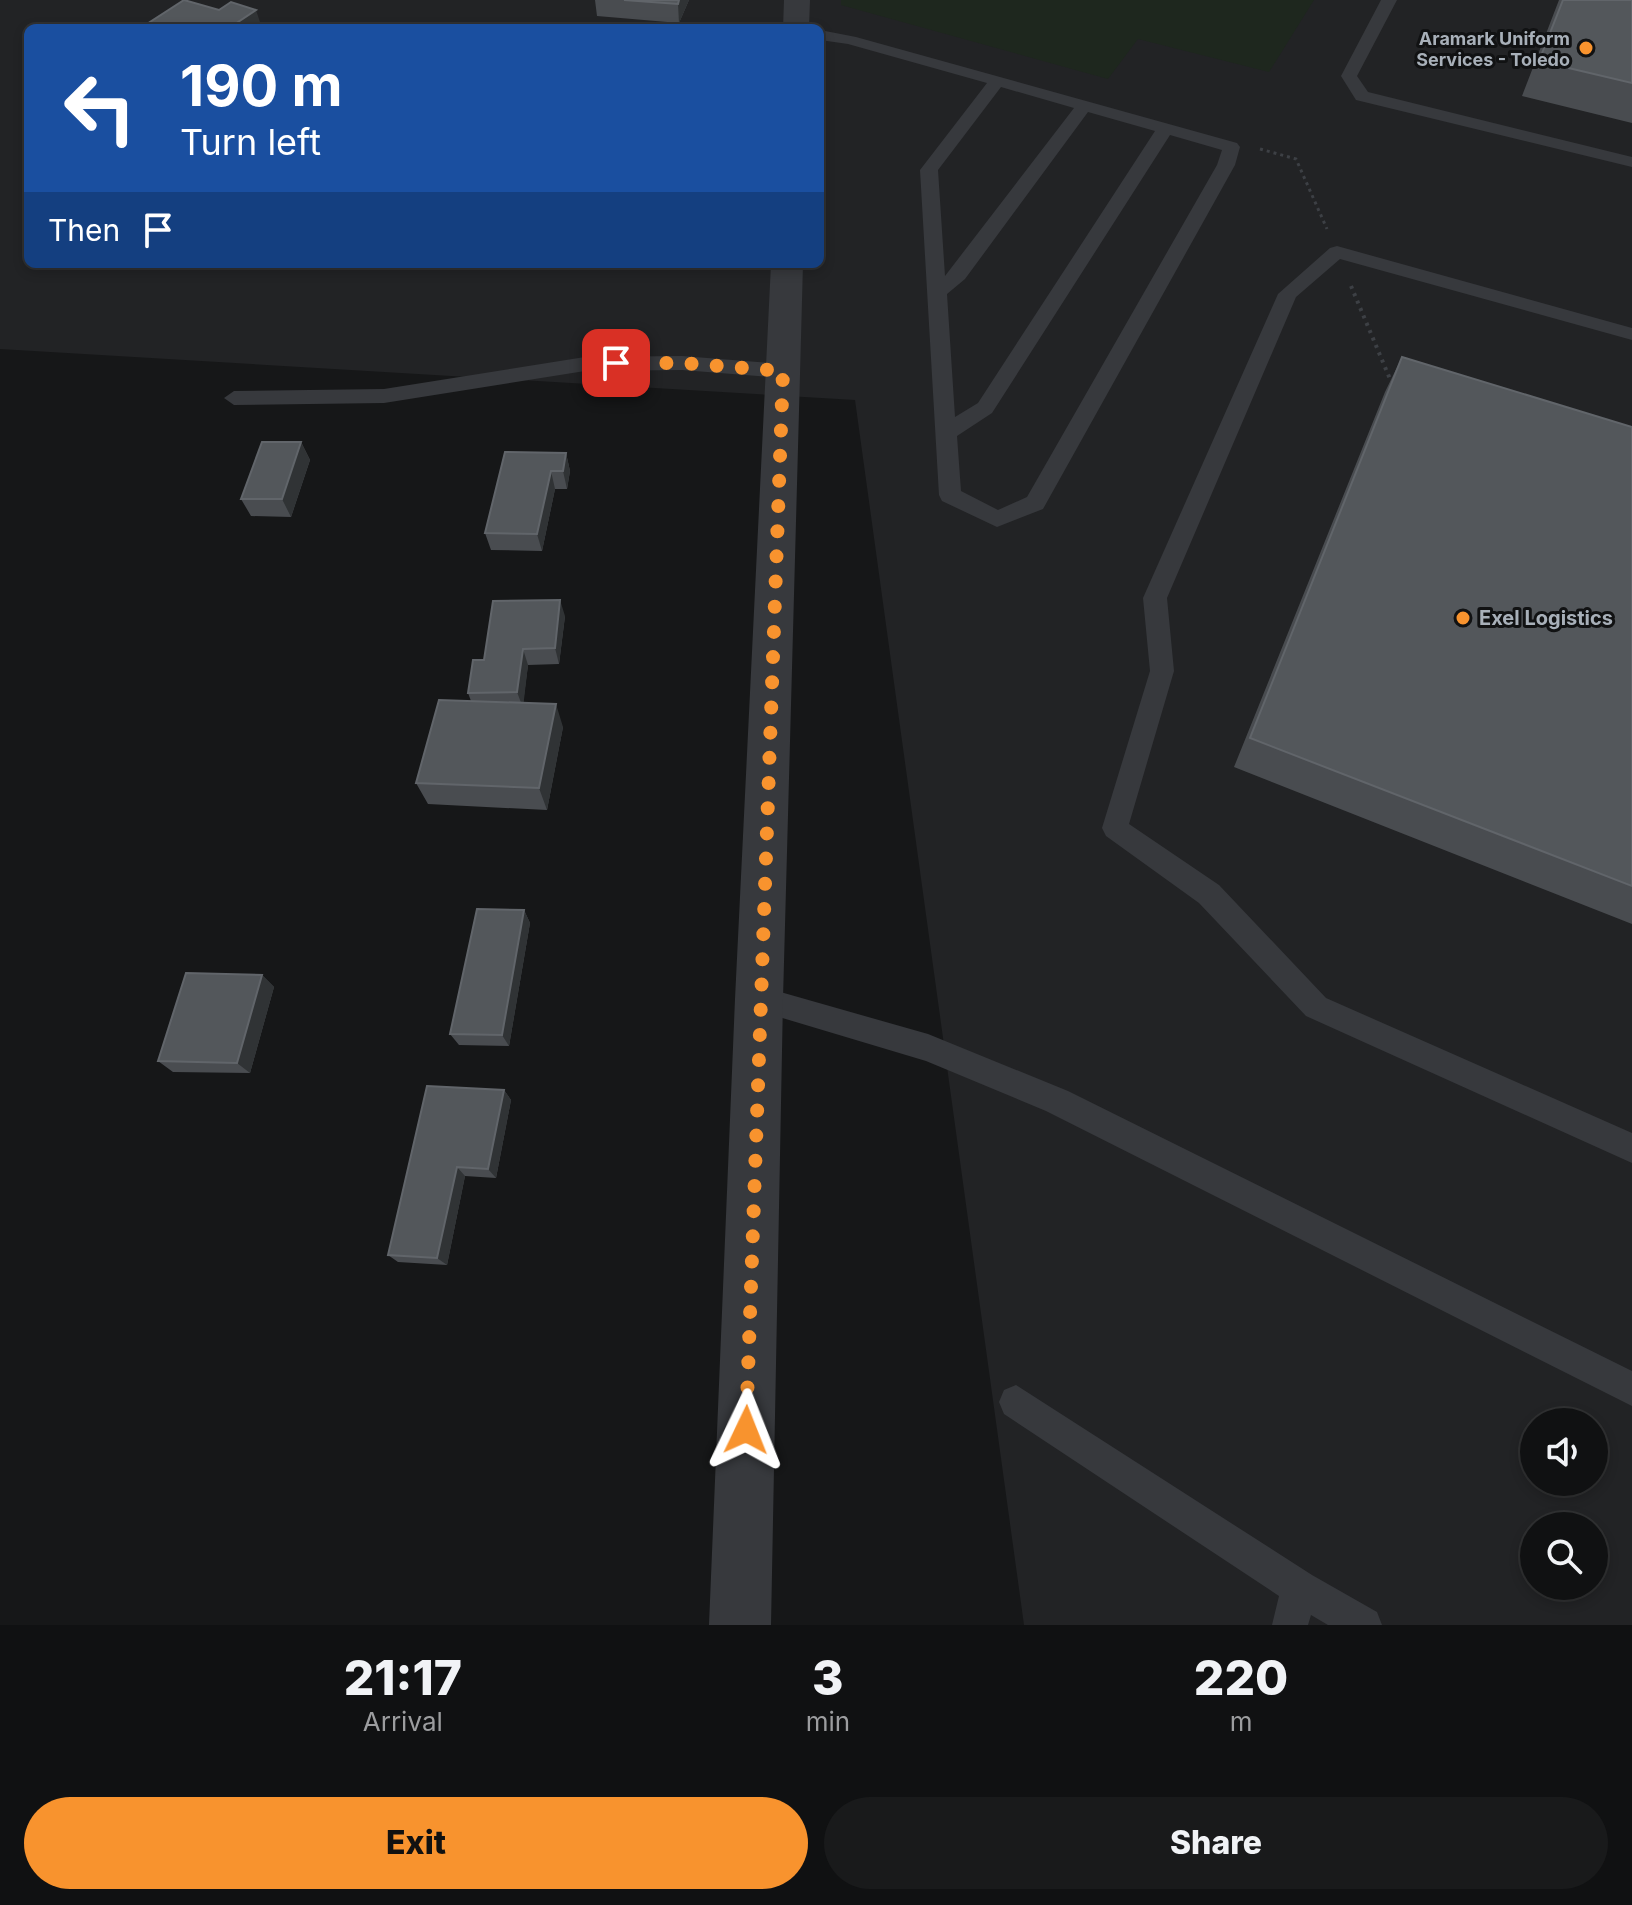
<!DOCTYPE html>
<style>
body{margin:0;font-family:Inter,sans-serif;background:#191a1b;color:#f1f3f6;height:100vh;display:flex;flex-direction:column;font-size:30px;white-space:nowrap}
*{box-sizing:border-box;margin:0}
p{font-size:26px;color:#9c9d9f}
.icon{flex:none;width:44px;height:44px;fill:none;stroke:currentColor;stroke-width:2;stroke-linecap:round;stroke-linejoin:round}
.map{position:relative;height:1625px;overflow:hidden}
.sheet{display:flex;flex-direction:column;background:#101112;flex:1}
.sheet>*{flex:none}
.hud{position:absolute;left:24px;top:24px;width:800px;height:244px;border-radius:12px;box-shadow:0 4px 12px #0003,0 0 0 2px #303132;background:#1a4fa0;color:#fff;overflow:hidden}
.tools{position:absolute;left:1520px;top:1408px;display:grid;gap:16px}
.tools a{display:grid;place-items:center;width:88px;height:88px;border-radius:50%;background:#101112;box-shadow:0 4px 12px #0003,0 0 0 2px #303132;font-size:40px}
.pin{position:absolute;display:grid;place-items:center;width:68px;height:68px;color:#fff;margin:-34px;border-radius:16px;box-shadow:0 4px 12px #0006}
.me{position:absolute;width:88px;margin:-44px;rotate:2deg;stroke-linejoin:round;filter:drop-shadow(0 0 6px #0008)}
.turn{display:flex;align-items:center;gap:28px;height:168px;padding:0 24px;font-size:36px}
.turn .icon{width:104px;height:104px;stroke-width:2.5}
.turn b{display:block;font-size:56px;line-height:68px}
.then{display:flex;align-items:center;height:76px;padding:0 24px;background:#0003;gap:16px;font-size:30px}
.eta{display:flex;justify-content:space-evenly;align-items:center;height:136px;text-align:center}
.eta b{font-size:48px;font-weight:800;line-height:56px}
.action{display:flex;gap:16px;margin-top:auto;padding:16px 24px}
.action a{flex:1;height:92px;border-radius:48px;background:#f8932e;color:#111;font-size:32px;font-weight:800;line-height:92px;text-align:center}
.action a+a{background:#191a1b;color:#f1f3f6}
.map>svg:first-child{display:block}
.built{fill:#222325;fill-rule:evenodd}
.green{fill:#1e271e}
.lines{fill:none;stroke-linecap:round;stroke-linejoin:round}
.path-far1{stroke:#3d4045;stroke-width:3;stroke-dasharray:3 4;stroke-linecap:butt}
.path{stroke:#3d4045;stroke-width:4;stroke-dasharray:3 5;stroke-linecap:butt}
.service{fill:#37393d;fill-rule:evenodd}
.tertiary{fill:#37393d;fill-rule:evenodd}
.wall{fill:#494c50}
.shaded-wall{fill:#303335}
.building{fill:#53575b;stroke:#61656a;stroke-width:2}
.route{stroke:#f8932e;stroke-width:14;stroke-dasharray:0 25.2}
.poi-dot{fill:#f8932e;stroke:#111213;stroke-width:3}
.labels{text-anchor:middle;dominant-baseline:central;stroke-width:6;stroke-linejoin:round;paint-order:stroke}
.far-poi-label{font-size:18px;font-weight:bold;fill:#a8b0b9;stroke:#111213;text-anchor:end}
.poi-label{font-size:20px;font-weight:bold;fill:#a8b0b9;stroke:#111213;text-anchor:start}
</style>
<div class="map">
<svg width="1632" height="1625" viewBox="0 0 1632 1625">
<rect width="100%" height="100%" fill="#161718"/>
<path class="built" d="M0,0H1632V1625H1024L855,400L0,349ZM28,28H820V264H28ZM1534,1422H1594V1482H1534ZM1534,1526H1594V1586H1534Z"/>
<path class="green" d="M841,0H1314L1269,72L1138,39L1108,79L841,5Z"/>
<g class="lines">
<path class="path-far1" d="M1260,149L1296,159L1327,229"/>
<path class="path" d="M1351,286L1390,379"/>
<path class="service" d="M1381,0H1397L1357,76L1368,92L1632,157V167L1356,100L1341,76Z
M820,30L856,37L1237,143L1240,147L1235,165L1043,509L997,527L942,501L939,495L920,170L987,83L848,44L820,40ZM1001,87L1074,108L945,276L938,170ZM1088,112L1155,131L978,403L955,417L947,294L965,279ZM1170,135L1222,150L1217,165L1027,497L998,510L961,491L957,436L992,413Z
M1337,246L1632,328V340L1340,259L1296,297L1167,598L1174,671L1129,824L1219,885L1326,998L1632,1133V1163L1306,1016L1199,903L1106,836L1102,828L1150,671L1143,598L1278,294L1330,248Z
M682,356L783,364L793,371L783,378L682,370L585,371L384,403L234,405L224,398L234,391L384,389L585,357Z
M759,986L928,1034L1068,1091L1632,1371V1406L1046,1111L926,1061L749,1008L745,999L749,990Z
M1016,1385L1312,1575L1377,1612L1382,1625H1328L1311,1615L1308,1625H1272L1279,1596L1004,1414L999,1402L1004,1390Z"/>
<path class="tertiary" d="M784,0H810L809,28H783Z
M771,264H803L783,999L771,1625H709L735,999Z"/>
</g>
<path class="wall" d="M595,0H689L679,23L597,16Z
M1559,0H1632V123L1522,96Z
M1402,357L1632,427V924L1234,767L1385,392Z
M301,442L310,460L291,517L251,516L241,499Z
M566,453L570,471L567,489H555L542,551L491,550L485,533Z
M565,616L559,664L528,665L523,703L563,727L547,810L428,804L416,783L471,701L468,693L484,660Z
M524,910L530,923L509,1046L459,1045L450,1034Z
M262,975L274,987L250,1073L173,1072L158,1061Z
M504,1090L511,1100L496,1178L465,1176L447,1265L398,1262L388,1255Z"/>
<path class="shaded-wall" d="M679,0H689L679,23L678,4Z
M256,10L262,28H229Z
M301,442L310,460L291,517L282,499Z
M566,453L570,471L567,489L563,471Z
M551,471L555,489L542,551L537,534Z
M560,600L565,616L559,664L555,648Z
M523,649L528,665L523,708L517,692Z
M556,704L563,727L547,810L539,788Z
M524,910L530,923L509,1046L502,1035Z
M262,975L274,987L250,1073L237,1063Z
M504,1090L511,1100L496,1178L488,1169Z
M457,1167L465,1176L447,1265L437,1258Z"/>
<path class="building" d="M184,0L219,10L231,2L256,10L229,28H160L147,24Z
M624,0H679L678,4Z
M1563,0H1632V83L1539,61Z
M1402,357L1632,427V886L1250,738Z
M262,442H301L282,499H241Z
M505,452L566,453L563,471H551L537,534L485,533Z
M560,600L555,648L523,649L517,692L468,693L473,660H484L493,601Z
M439,700L556,704L539,788L416,783Z
M477,909L524,910L502,1035L450,1034Z
M186,973L262,975L237,1063L158,1061Z
M427,1086L504,1090L488,1169L457,1167L437,1258L388,1255Z"/>
<g class="lines">
<path class="route" d="M616,363H682L783,371L746,1430"/>
</g>
<g class="poi-dot">
<circle cx="1586" cy="48" r="8"/>
<circle cx="1463" cy="618" r="8"/>
</g>
<g class="labels">
<g class="far-poi-label">
<text x="1570" y="38">Aramark Uniform<tspan x="1570" dy="21">Services - Toledo</tspan></text>
</g>
<g class="poi-label">
<text x="1479" y="618">Exel Logistics</text>
</g>
</g>
</svg>
<div class="tools">
<a><svg class="icon" aria-label="sound" viewBox="0 0 24 24"><path d="M4 9h4l5-4v14l-5-4H4zM17 9q2 3 0 6"/></svg></a>
<a><svg class="icon" aria-label="search" viewBox="0 0 24 24"><circle cx="10" cy="10" r="6"/><path d="M15 15l6 6"/></svg></a>
</div>
<div class="pin" style="left:616px;top:363px;background:#d93025"><svg class="icon" aria-label="arrive" viewBox="0 0 24 24"><path d="M6 21V4h12l-3 4 3 4H6"/></svg></div>
<svg class="me" style="left:746px;top:1430px" viewBox="-20 -20 40 40"><path d="M0-17L14 15 0 8-14 15z" fill="#f8932e" stroke="#fff" stroke-width="4"/></svg>
<div class="hud">
<div class="turn"><svg class="icon" aria-label="left" viewBox="0 0 24 24"><path d="M17 20v-9H6M10 6l-5 5 5 5"/></svg><div><b>190 m</b>Turn left</div></div>
<div class="then">Then<svg class="icon" aria-label="arrive" viewBox="0 0 24 24"><path d="M6 21V4h12l-3 4 3 4H6"/></svg></div>
</div>
</div>
<section class="sheet">
<div class="eta">
<div><b>21:17</b><p>Arrival</p></div>
<div><b>3</b><p>min</p></div>
<div><b>220</b><p>m</p></div>
</div>
<div class="action"><a>Exit</a><a>Share</a></div>
</section>
